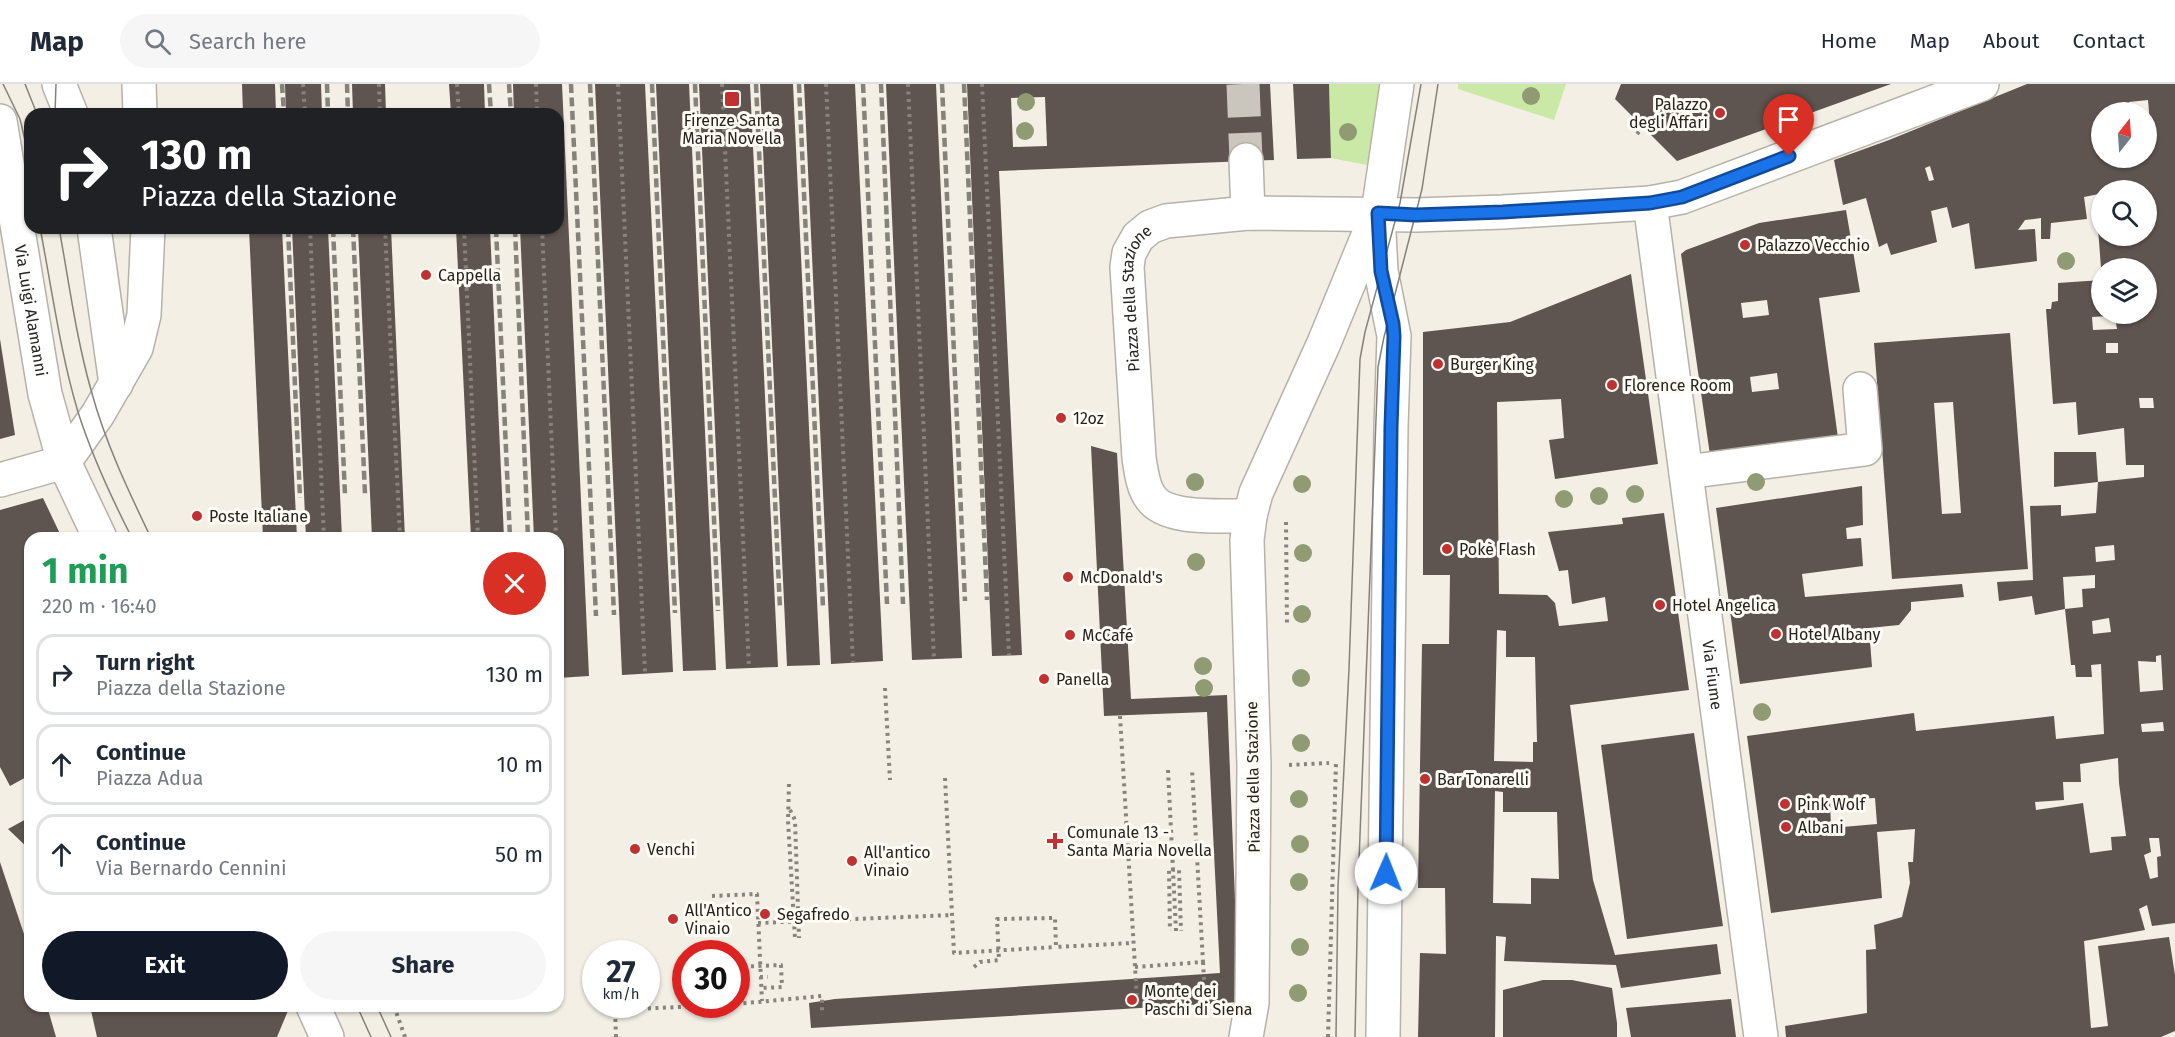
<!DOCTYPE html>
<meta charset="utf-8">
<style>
body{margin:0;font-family:"Fira Sans",sans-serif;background:#f6f6f7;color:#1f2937;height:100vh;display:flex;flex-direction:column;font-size:22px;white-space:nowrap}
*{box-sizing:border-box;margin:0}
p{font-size:20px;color:#747a83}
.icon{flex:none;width:33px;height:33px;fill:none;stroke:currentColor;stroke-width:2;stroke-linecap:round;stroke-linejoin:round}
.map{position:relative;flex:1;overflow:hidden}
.side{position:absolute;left:24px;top:448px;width:540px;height:480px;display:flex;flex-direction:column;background:#fff;border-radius:18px;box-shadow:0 2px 4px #0004}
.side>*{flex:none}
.banner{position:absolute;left:24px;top:24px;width:540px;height:126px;border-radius:18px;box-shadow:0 2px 4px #0004;background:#202124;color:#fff;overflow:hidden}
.needle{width:39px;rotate:17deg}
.tools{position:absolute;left:2091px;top:18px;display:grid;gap:12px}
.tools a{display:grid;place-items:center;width:66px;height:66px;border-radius:50%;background:#fff;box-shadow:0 2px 4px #0004;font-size:30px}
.speed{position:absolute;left:582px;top:856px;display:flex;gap:12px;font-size:30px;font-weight:700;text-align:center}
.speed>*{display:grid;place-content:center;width:78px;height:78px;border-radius:50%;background:#fff;box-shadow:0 2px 4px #0004;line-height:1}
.speed small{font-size:15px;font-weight:400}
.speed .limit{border:9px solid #d22;background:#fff;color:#111}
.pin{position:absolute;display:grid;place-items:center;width:51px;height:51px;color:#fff;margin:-62px -26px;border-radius:50% 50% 50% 0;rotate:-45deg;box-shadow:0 0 6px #0007}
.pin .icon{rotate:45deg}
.me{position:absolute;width:66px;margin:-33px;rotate:1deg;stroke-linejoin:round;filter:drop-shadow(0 0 4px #0008)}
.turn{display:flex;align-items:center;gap:21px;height:126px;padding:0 18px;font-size:27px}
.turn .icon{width:78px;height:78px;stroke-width:2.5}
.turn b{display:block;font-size:42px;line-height:51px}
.round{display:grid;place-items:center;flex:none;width:63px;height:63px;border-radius:32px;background:#f6f6f7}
.overview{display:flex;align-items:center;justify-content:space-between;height:102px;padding:0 18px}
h1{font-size:36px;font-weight:700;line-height:45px;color:#1e9e55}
.primary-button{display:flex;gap:12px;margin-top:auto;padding:12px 18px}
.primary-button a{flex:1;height:69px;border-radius:36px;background:#111827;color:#fff;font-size:24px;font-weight:700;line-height:69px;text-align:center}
.primary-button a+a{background:#f6f6f7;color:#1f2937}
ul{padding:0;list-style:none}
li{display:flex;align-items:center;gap:18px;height:81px;margin:0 12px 9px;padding:0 6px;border:3px solid #e0e1e3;border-radius:18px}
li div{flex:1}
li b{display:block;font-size:22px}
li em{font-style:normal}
header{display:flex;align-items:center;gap:36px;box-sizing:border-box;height:84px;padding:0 30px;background:#fff;border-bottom:2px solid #e0e1e3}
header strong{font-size:28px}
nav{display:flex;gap:33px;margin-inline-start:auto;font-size:21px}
.search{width:420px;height:54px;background:#f6f6f7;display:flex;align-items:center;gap:15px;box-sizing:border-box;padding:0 21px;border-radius:33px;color:#747a83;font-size:22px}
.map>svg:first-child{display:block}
.green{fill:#cae8a6}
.building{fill:#5e5450;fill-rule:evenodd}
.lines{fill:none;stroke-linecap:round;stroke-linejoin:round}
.minor-tunnel{stroke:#cac6bd;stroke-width:33;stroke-dasharray:33 16;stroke-linecap:butt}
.minor-casing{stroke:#b6b2a8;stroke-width:36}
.path{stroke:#87847d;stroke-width:4;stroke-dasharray:3 4.5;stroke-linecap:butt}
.minor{stroke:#fff;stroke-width:33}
.tram{stroke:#85827b;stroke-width:1.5}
.rail{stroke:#85827b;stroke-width:4.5;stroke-dasharray:9 4.5;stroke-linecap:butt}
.tree{fill:#909b73}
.route-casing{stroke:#114b97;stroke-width:15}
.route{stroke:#1a73e8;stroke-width:10}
.poi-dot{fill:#c03131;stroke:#fffcf6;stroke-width:2}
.labels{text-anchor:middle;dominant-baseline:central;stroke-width:6;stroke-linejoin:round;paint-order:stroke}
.poi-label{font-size:16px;fill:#25231f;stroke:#fffcf6;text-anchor:start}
.street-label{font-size:16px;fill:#25231f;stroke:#fffcf6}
</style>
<header>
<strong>Map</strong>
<div class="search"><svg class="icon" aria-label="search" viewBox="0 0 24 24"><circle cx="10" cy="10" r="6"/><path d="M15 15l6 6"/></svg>Search here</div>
<nav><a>Home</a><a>Map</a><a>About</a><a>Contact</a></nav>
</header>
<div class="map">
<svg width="2175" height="953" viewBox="0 0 2175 953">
<rect width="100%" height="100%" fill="#f3efe5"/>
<path class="green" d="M1329,0H1379L1367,81L1331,74Z
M1458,0H1566L1554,36L1458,5Z"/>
<path class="building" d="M242,0H275L276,30H243Z
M285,0H321L322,30H286Z
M352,0H385L386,30H353Z
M449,0H484L485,30H451Z
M513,0H562L589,592L558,594V454H534L520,144H558V30H514Z
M595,0H645L673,588L622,591Z
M656,0H689L716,586L683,587Z
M699,0H750L778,583L726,585Z
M760,0H793L820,581L787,582Z
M804,0H855L883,577L831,580Z
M886,0H936L962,574L912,576Z
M967,0H1270L1274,76L999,87L1022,571L992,572ZM1045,13L1047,62L1013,63L1011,14Z
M1293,0H1329L1331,74L1297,75Z
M1621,0H1891L1677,77L1615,15Z
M2027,0H2175V839L2152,842L2147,821L2139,825L2145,846L2084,857L2091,944L2108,942L2098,862L2169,853L2175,891V947L2161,953H1786L1785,942L1867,929L1866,866L1876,865L1874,841L1902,833L1910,799L1908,778H1913L1915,745L1877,748L1882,814L1771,829L1747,652L1914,629L1916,647L2054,632L2056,655L2104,650L2101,580L2091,581L2092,593H2076L2075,581H2071L2065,525L2083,523L2082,505L2095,504V491L2063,493L2065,525L2035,531L2032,512L1999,517L1997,498L2033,496L2030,422L2061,421V432L2096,429L2098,398L2144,393V381H2126L2124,344L2078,351L2076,318L2053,320L2046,225H2051L2052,218L2058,217V199L2102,196V230H2146V184H2101L2097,131H2102V152H2146V106H2102V116H2100L2099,110L2084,113L2087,135L2051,139L2050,155H2041V134L2025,136L2018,146L2035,145L2037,177L1975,185L1969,139L1952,144L1947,123L1931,127L1937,158L1891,171L1887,159L1879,163L1866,114L1843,121L1834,76L1889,56ZM2148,16L2150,39H2146V74H2102V28H2130L2129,18ZM1930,82L1934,96L1929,97L1925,84ZM2124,231V239H2116L2117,245L2093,246L2092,233ZM2106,259H2118V269H2106ZM2139,314H2153L2154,324H2140ZM2114,461L2115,476L2096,478L2095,463ZM2109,534L2111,548L2093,550L2092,537ZM2161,571L2163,606L2140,608L2138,577L2156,578V572ZM2163,638L2164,647L2142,648L2141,640ZM2118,674L2119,699L2126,752L2111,753L2112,766L2090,769L2083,719L2036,726L2035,718L2064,716L2063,698H2081L2080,680ZM1875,714L1877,740L1831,744L1830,716ZM2149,754H2159L2161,772L2157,773L2158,793L2150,795L2144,771L2151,768Z
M1846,126L1860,208L1819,214L1838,354L1710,371L1681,170L1686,166L1759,139ZM1767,216L1769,231L1743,234L1741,219ZM1777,289L1779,305L1752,308L1750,293Z
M249,144H282L297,454H263Z
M292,144H328L342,454H306Z
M358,144H391L405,454H372Z
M456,144H490L504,454H471Z
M1631,190L1658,380L1555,395L1549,356L1564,354L1561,315L1497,318L1499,510L1547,511L1555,519L1559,542L1608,537L1605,513L1572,520L1568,486L1559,487L1548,448L1623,440L1622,434L1664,429L1689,606L1570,621L1593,796L1615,871L1717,860L1721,890L1621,904L1616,881L1504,877L1506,853L1496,852L1495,953H1418L1420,869L1446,870L1445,804H1418L1422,560H1449L1450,491H1423V248L1510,238ZM1497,546L1506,547V573H1535L1537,658H1533V678L1494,677ZM1495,707L1503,708V728H1557L1559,795L1531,794V820L1493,819Z
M2010,249L2028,485L1892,495L1874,259ZM1953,318L1961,429L1942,430L1934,319Z
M0,255L15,351L0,355Z
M1091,362L1117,369L1131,615L1227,611L1239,918L811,944L809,919L835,915L1220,889L1207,628L1104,632Z
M2054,368H2096L2098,398L2054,403Z
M1862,402L1863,441L1846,444L1847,455L1861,454L1863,482L1802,490L1805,513L1962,500L1964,513L1911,518V526L1899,541L1869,544L1872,583L1740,600L1716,424Z
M43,414L62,454H30V691L10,702L0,683V426Z
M1694,649L1723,842L1627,855L1601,661Z
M30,733V766L8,745Z
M0,778L30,868V922H47L56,953H0Z
M1543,896H1572L1612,904L1617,939V953H1503V906Z
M1731,915L1736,953H1631L1626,924Z
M90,922H290L277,953H97Z"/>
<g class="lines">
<path class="minor-tunnel" d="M1243,0L1246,76"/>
<g class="minor-casing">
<g id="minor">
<path d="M59,0L71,30"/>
<path d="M139,0L140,30"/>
<path id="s1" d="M0,37L45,310L64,378L100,454"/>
<path d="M1246,76L1248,129"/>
<path id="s2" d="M1650,119L1761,953"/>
<path d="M94,144L116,300"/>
<path d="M64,378L98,330L136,264L144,231L148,144"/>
<path d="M1686,388L1865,365L1860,305"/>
<path d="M0,396L64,378"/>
<path id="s3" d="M1250,432C1224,431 1167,437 1151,414C1143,404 1141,387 1139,374L1127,183L1129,169L1138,153L1150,143L1166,137L1248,129L1416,131L1503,128L1650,119L1682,113L1982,0"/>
<path d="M313,922L327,953"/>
<path d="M1246,953L1252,919L1254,682L1247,456L1250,432L1256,409L1324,259L1375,135"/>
<path d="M1383,953L1391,343L1394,252L1381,187L1378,129L1397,0"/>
</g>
</g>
<path class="path" d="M303,0L305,30
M379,0L380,30
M457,0L459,30
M536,0L537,30
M618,0L645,589
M722,0L749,584
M826,0L853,579
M908,0L934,575
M982,0L1009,571
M1637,50L1643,43
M310,144L324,454
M385,144L400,454
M464,144L478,454
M542,144L556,454
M1286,438L1287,542
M558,512L562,593
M885,604L890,696
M1120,632L1137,916
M558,670L560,709
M1289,681L1329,679
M1168,686L1173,786H1169L1170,847
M945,694L954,869L1056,863
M789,700L788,737L795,854
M790,726L795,736L799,854
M712,812L757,810L762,917
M758,839L952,831
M1176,847L1173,786H1179L1181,847
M1203,878L1205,912
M736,883L781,881L782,903L761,904
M974,883L980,878L999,876L997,835L1055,834L1056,863L1133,859
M1135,883L1203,878L1192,685
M760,893H768
M736,920L822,912V931
M394,922L405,953
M616,953L615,926L722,921
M1328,953L1336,678"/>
<use href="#minor" class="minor"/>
<path class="tram" d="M3,0L20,35L30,78
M25,0L37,30
M55,30L56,0
M40,144C52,205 60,268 78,328C92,372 111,413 132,454
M59,144C69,198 76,253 91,306C105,358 128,406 151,454
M357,922L371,953
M377,922L391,953
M1336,953L1338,803L1349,585L1360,275L1365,248L1400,119L1421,0
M1355,953L1358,803L1378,283L1384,253L1422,105L1438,0"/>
<path class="rail" d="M282,0L284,30
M327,0L328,30
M347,0L348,30
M489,0L491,30
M509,0L511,30
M571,0L596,532
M590,0L614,531
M652,0L675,529
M695,0L718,527
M756,0L780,525
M799,0L823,523
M863,0L887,520
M881,0L903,520
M942,0L965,517
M964,0L987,516
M288,144L300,414
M333,144L345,411
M353,144L365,410
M496,144L510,454
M515,144L528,454"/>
</g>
<g class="tree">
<circle cx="1531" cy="12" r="9"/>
<circle cx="1026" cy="18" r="9"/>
<circle cx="1025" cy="47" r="9"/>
<circle cx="1348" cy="48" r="9"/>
<circle cx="2066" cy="177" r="9"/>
<circle cx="1195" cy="398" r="9"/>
<circle cx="1756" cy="398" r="9"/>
<circle cx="1302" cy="400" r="9"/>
<circle cx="1635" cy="410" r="9"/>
<circle cx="1599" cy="412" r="9"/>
<circle cx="1564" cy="415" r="9"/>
<circle cx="1303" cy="469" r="9"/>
<circle cx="1196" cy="478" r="9"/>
<circle cx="1302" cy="530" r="9"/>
<circle cx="1203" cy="582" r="9"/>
<circle cx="1301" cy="594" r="9"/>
<circle cx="1204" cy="604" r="9"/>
<circle cx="1762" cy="628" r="9"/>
<circle cx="1301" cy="659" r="9"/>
<circle cx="1299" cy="715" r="9"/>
<circle cx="1300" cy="760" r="9"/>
<circle cx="1299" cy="798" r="9"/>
<circle cx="1300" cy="863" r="9"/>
<circle cx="1298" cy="909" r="9"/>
</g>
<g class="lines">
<g class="route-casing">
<path id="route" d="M1386,789L1391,343L1394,252L1393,240L1381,187L1378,129L1416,131L1503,128L1650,119L1682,113L1789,72"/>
</g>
<use href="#route" class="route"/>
</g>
<g class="poi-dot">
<rect x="724" y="7" width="16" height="16" rx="3"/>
<circle cx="1720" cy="29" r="6"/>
<circle cx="1745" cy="161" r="6"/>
<circle cx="426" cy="191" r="6"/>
<circle cx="1438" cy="280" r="6"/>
<circle cx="1612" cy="301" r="6"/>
<circle cx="1061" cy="334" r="6"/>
<circle cx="197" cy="432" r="6"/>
<circle cx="1447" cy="465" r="6"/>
<circle cx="1068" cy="493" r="6"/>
<circle cx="1660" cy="521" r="6"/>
<circle cx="1776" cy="550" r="6"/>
<circle cx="1070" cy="551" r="6"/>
<circle cx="1044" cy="595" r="6"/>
<circle cx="1425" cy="695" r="6"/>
<circle cx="1785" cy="720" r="6"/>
<circle cx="1786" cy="743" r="6"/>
<path d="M1052 748h6v6h6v6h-6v6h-6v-6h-6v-6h6z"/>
<circle cx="635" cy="765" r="6"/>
<circle cx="852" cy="777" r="6"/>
<circle cx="765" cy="830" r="6"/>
<circle cx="673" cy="835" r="6"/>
<circle cx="1132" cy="916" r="6"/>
</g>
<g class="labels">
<g class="poi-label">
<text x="1708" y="20" text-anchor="end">Palazzo<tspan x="1708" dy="18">degli Affari</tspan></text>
<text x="732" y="36" text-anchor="middle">Firenze Santa<tspan x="732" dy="18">Maria Novella</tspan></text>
<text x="1757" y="161">Palazzo Vecchio</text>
<text x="438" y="191">Cappella</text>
<text x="1450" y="280">Burger King</text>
<text x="1624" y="301">Florence Room</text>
<text x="1073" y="334">12oz</text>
<text x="209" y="432">Poste Italiane</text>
<text x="1459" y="465">Pokè Flash</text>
<text x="1080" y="493">McDonald's</text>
<text x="1672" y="521">Hotel Angelica</text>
<text x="1788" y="550">Hotel Albany</text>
<text x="1082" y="551">McCafé</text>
<text x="1056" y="595">Panella</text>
<text x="1437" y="695">Bar Tonarelli</text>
<text x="1797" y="720">Pink Wolf</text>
<text x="1798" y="743">Albani</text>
<text x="1067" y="748">Comunale 13 -<tspan x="1067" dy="18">Santa Maria Novella</tspan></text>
<text x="647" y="765">Venchi</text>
<text x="864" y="768">All'antico<tspan x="864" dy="18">Vinaio</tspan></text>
<text x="685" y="826">All'Antico<tspan x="685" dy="18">Vinaio</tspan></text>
<text x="777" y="830">Segafredo</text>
<text x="1144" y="907">Monte dei<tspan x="1144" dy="18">Paschi di Siena</tspan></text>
</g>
<g class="street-label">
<text stroke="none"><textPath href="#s3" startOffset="308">Piazza della Stazione</textPath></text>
<text stroke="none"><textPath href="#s1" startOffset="192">Via Luigi Alamanni</textPath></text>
<text stroke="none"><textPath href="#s2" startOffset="476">Via Fiume</textPath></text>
<text transform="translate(1253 693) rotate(-91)">Piazza della Stazione</text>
</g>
</g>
</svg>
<div class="tools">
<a><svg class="needle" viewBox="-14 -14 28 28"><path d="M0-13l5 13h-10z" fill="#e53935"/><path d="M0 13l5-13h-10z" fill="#747a83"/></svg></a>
<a><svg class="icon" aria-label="search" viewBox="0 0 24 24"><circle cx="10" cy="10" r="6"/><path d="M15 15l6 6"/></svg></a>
<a><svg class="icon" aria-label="layers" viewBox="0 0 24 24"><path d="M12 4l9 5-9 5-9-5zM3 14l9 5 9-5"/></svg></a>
</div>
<div class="speed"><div>27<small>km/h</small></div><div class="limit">30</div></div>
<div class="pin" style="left:1789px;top:72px;background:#d93025"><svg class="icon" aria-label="arrive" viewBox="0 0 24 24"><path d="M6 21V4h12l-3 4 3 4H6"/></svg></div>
<svg class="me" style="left:1386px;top:789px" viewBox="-20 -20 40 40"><circle r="19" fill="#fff"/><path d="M0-13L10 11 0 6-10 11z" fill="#1a73e8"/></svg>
<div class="banner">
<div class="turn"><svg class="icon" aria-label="right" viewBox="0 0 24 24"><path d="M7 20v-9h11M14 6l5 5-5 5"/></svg><div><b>130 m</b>Piazza della Stazione</div></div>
</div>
<section class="side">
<div class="overview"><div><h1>1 min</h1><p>220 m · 16:40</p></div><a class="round" style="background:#d93025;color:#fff"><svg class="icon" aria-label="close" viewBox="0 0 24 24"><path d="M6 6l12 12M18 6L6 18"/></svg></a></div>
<ul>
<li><svg class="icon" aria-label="right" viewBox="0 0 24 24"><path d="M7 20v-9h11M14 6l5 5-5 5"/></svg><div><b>Turn right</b><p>Piazza della Stazione</p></div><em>130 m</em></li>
<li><svg class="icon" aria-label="ahead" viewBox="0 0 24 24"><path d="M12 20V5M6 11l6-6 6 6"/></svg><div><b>Continue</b><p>Piazza Adua</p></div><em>10 m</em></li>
<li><svg class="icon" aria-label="ahead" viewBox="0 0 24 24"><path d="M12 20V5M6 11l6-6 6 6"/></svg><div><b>Continue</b><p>Via Bernardo Cennini</p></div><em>50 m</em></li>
</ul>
<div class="primary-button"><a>Exit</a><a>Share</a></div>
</section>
</div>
